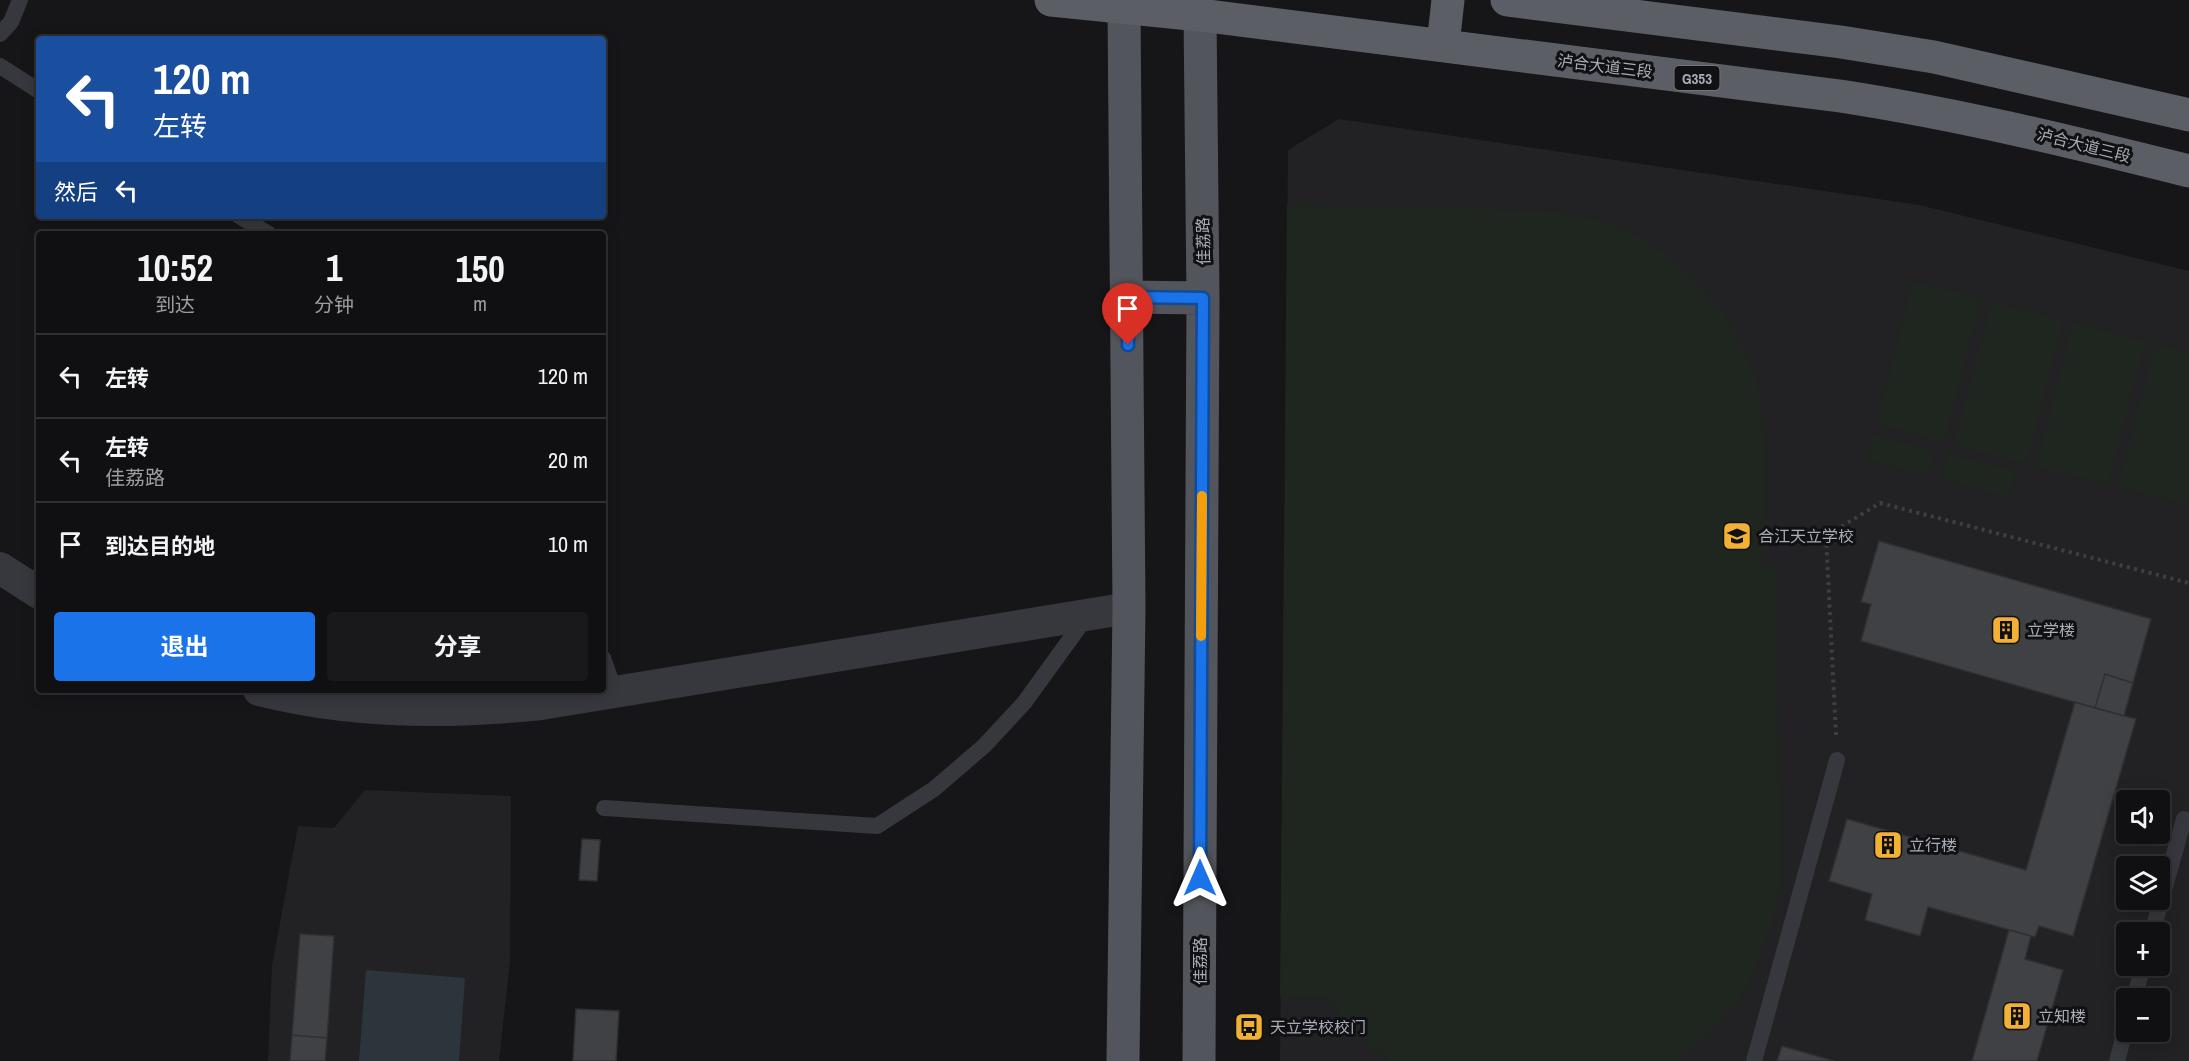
<!DOCTYPE html>
<html lang="zh">
<meta charset="utf-8">
<style>
body{margin:0;font-family:"Archivo Narrow","Noto Sans SC",sans-serif;background:#19191b;color:#f1f3f6;height:100vh;display:flex;flex-direction:column;font-size:22px;white-space:nowrap}
*{box-sizing:border-box;margin:0}
p{font-size:20px;color:#9c9d9f}
.icon{flex:none;width:33px;height:33px;fill:none;stroke:currentColor;stroke-width:2;stroke-linecap:round;stroke-linejoin:round}
.map{position:relative;flex:1;overflow:hidden}
.panel{position:absolute;left:36px;top:231px;width:570px;height:462px;display:flex;flex-direction:column;background:#101012;border-radius:6px;box-shadow:0 3px 15px #0003,0 0 0 2px #303032}
.panel>*{flex:none}
.guide{position:absolute;left:36px;top:36px;width:570px;height:183px;border-radius:6px;box-shadow:0 3px 15px #0003,0 0 0 2px #303032;background:#1a4fa0;color:#fff;overflow:hidden}
.buttons{position:absolute;left:2116px;top:790px;display:grid;gap:12px}
.buttons a{display:grid;place-items:center;width:54px;height:54px;border-radius:6px;background:#101012;box-shadow:0 3px 15px #0003,0 0 0 2px #303032;font-size:30px}
.pin{position:absolute;display:grid;place-items:center;width:51px;height:51px;color:#fff;margin:-62px -26px;border-radius:50% 50% 50% 0;rotate:-45deg;box-shadow:0 0 6px #0007}
.pin .icon{rotate:45deg}
.me{position:absolute;width:66px;margin:-33px;rotate:0deg;stroke-linejoin:round;filter:drop-shadow(0 0 4px #0008)}
.turn{display:flex;align-items:center;gap:21px;height:126px;padding:0 18px;font-size:27px}
.turn .icon{width:78px;height:78px;stroke-width:2.5}
.turn b{display:block;font-size:42px;line-height:51px}
.then{display:flex;align-items:center;height:57px;padding:0 18px;background:#0003;gap:12px;font-size:22px}
.eta{display:flex;justify-content:space-evenly;align-items:center;height:102px;text-align:center}
.eta b{font-size:36px;font-weight:700;line-height:42px}
.cta{display:flex;gap:12px;margin-top:auto;padding:12px 18px}
.cta a{flex:1;height:69px;border-radius:6px;background:#1a73e8;color:#fff;font-size:24px;font-weight:700;line-height:69px;text-align:center}
.cta a+a{background:#19191b;color:#f1f3f6}
ul{padding:0;list-style:none}
li{display:flex;align-items:center;gap:18px;height:84px;padding:0 18px;border-top:2px solid #303032}
li div{flex:1}
li b{display:block;font-size:22px}
li em{font-style:normal}
.map>svg:first-child{display:block}
.built{fill:#222225;fill-rule:evenodd}
.green{fill:#1e261f}
.water{fill:#2c353c}
.building{fill:#404145;stroke:#303034;stroke-width:1.5}
.lines{fill:none;stroke-linecap:round;stroke-linejoin:round}
.path{stroke:#3d3f44;stroke-width:4;stroke-dasharray:3 4.5;stroke-linecap:butt}
.service{stroke:#37383d;stroke-width:16}
.minor{stroke:#37383d;stroke-width:32}
.primary{stroke:#53555c;stroke-width:33}
.trunk{stroke:#5b5e65;stroke-width:33}
.route-casing{stroke:#114b97;stroke-width:15}
.route{stroke:#1a73e8;stroke-width:10}
.slow{stroke:#f59e0b;stroke-width:10}
.labels{text-anchor:middle;dominant-baseline:central;stroke-width:6;stroke-linejoin:round;paint-order:stroke}
.shield{fill:#111113;stroke:#7b7e86;stroke-width:1.5}
.shield-label{font-size:15px;font-weight:bold;fill:#a8adb8}
.street-label{font-size:16px;fill:#a8adb8;stroke:#111113}
.poi-label{font-size:16px;fill:#a8adb8;stroke:#111113;text-anchor:start}
</style>
<div class="map">
<svg width="2189" height="1061" viewBox="0 0 2189 1061">
<rect width="100%" height="100%" fill="#161618"/>
<path class="built" d="M1339,119L1919,205L2189,271V1061H1280L1288,150ZM2127,801H2160V834H2127ZM2127,867H2160V900H2127ZM2127,933H2160V966H2127ZM2127,999H2160V1032H2127Z
M365,790L511,796L510,961L499,1061H268L272,966L298,826L334,828Z"/>
<path class="green" d="M1287,205L1548,211C1572,215 1596,218 1619,228C1694,261 1754,331 1762,415C1767,464 1762,516 1763,566H1777L1780,890C1766,959 1737,1020 1678,1061H1389L1350,1027L1327,997L1280,995Z
M1913,282L1981,299L1944,442L1876,424Z
M1991,302L2063,321L2026,464L1954,445Z
M2073,323L2145,342L2108,485L2036,466Z
M2155,344L2189,353V505L2118,487Z
M1873,435L1935,451L1929,476L1867,460Z
M1947,454L2016,471L2009,497L1941,479Z"/>
<path class="water" d="M366,970L465,978L459,1061H359Z"/>
<path class="building" d="M1879,541L2151,619L2133,683L2105,674L2095,708L1861,641L1871,604L1861,602Z
M2105,674L2133,683L2124,716L2095,708Z
M2075,702L2136,719L2073,936L2039,926L2035,937L1928,907L1920,936L1865,920L1872,894L1829,881L1847,819L2026,870Z
M582,839L600,840L597,881L579,880Z
M2009,930L2031,936L2025,959L2063,970L2037,1061H1972Z
M300,934L334,936L327,1038L292,1035Z
M576,1009L619,1011L616,1061H573Z
M292,1035L327,1038L325,1061H290Z
M1782,1046L1834,1061H1777Z"/>
<g class="lines">
<path class="path" d="M1836,735L1826,536L1880,503L2189,583"/>
<path class="service" d="M0,34L11,22L20,0
M0,66L39,91
M239,216L269,234
M603,658L615,692
M604,808L877,826L934,789L984,746L1024,703L1087,616
M2152,933L2184,819
M2134,999L2143,966
M1754,1061L1837,760
M2117,1061L2127,1024"/>
<path class="minor" d="M0,568L39,593
M259,690C350,713 448,714 541,704L1129,608"/>
<path class="primary" d="M1189,0L1200,15L1203,298L1199,1061
M1128,297L1203,298
M1123,1061L1129,608L1124,8L1129,0"/>
<path class="trunk" d="M1051,0L1200,15L1840,96C1958,114 2073,142 2189,171
M1507,0L1841,42L1934,57L2189,115
M1443,45L1448,0"/>
</g>
<g class="lines">
<g class="route-casing">
<path id="route" d="M1128,345V297L1203,298L1200,878"/>
</g>
<use href="#route" class="route"/>
<path class="slow" d="M1201,636L1202,496"/>
</g>
<defs>
<g id="school-square" transform="scale(1.5)"><rect x="-9" y="-9" width="18" height="18" rx="4" fill="#f2b134" stroke="#111113"/><path d="M0-5L7-2L0 1L-7-2ZM-4 1L0 2.5L4 1V4Q0 6-4 4Z" fill="#111"/></g>
<g id="building-square" transform="scale(1.5)"><rect x="-9" y="-9" width="18" height="18" rx="4" fill="#f2b134" stroke="#111113"/><path d="M-4-6H4V6H1V3H-1V6H-4ZM-2.5-4.3h1.7v1.8h-1.7ZM.8-4.3h1.7v1.8H.8ZM-2.5-1h1.7V.8h-1.7ZM.8-1h1.7V.8H.8Z" fill="#111"/></g>
<g id="bus-square" transform="scale(1.5)"><rect x="-9" y="-9" width="18" height="18" rx="4" fill="#f2b134" stroke="#111113"/><path d="M-5-6H5V4H4V6H2V4H-2V6H-4V4H-5ZM-3.5-4V0h7V-4ZM-3.5 1.2v1.5H-2V1.2ZM2 1.2v1.5H3.5V1.2Z" fill="#111"/></g>
</defs>
<g fill-rule="evenodd">
<use href="#school-square" x="1737" y="536"/>
<use href="#building-square" x="2006" y="630"/>
<use href="#building-square" x="1888" y="845"/>
<use href="#building-square" x="2017" y="1016"/>
<use href="#bus-square" x="1249" y="1027"/>
</g>
<g class="labels">
<rect class="shield" x="1674.5" y="66" width="45" height="24" rx="4.5"/>
<g class="shield-label">
<text x="1697" y="78">G353</text>
</g>
<g class="street-label">
<text transform="translate(1605 66) rotate(7)">泸合大道三段</text>
<text transform="translate(2084 145) rotate(14)">泸合大道三段</text>
<text transform="translate(1203 241) rotate(-91)">佳荔路</text>
<text transform="translate(1200 961) rotate(-90)">佳荔路</text>
</g>
<g class="poi-label">
<text x="1758" y="536">合江天立学校</text>
<text x="2027" y="630">立学楼</text>
<text x="1909" y="845">立行楼</text>
<text x="2038" y="1016">立知楼</text>
<text x="1270" y="1027">天立学校校门</text>
</g>
</g>
</svg>
<div class="buttons">
<a><svg class="icon" aria-label="sound" viewBox="0 0 24 24"><path d="M4 9h4l5-4v14l-5-4H4zM17 9q2 3 0 6"/></svg></a>
<a><svg class="icon" aria-label="layers" viewBox="0 0 24 24"><path d="M12 4l9 5-9 5-9-5zM3 14l9 5 9-5"/></svg></a>
<a>+</a>
<a>−</a>
</div>
<div class="pin" style="left:1128px;top:345px;background:#d93025"><svg class="icon" aria-label="arrive" viewBox="0 0 24 24"><path d="M6 21V4h12l-3 4 3 4H6"/></svg></div>
<svg class="me" style="left:1200px;top:878px" viewBox="-20 -20 40 40"><path d="M0-17L14 15 0 8-14 15z" fill="#1a73e8" stroke="#fff" stroke-width="4"/></svg>
<div class="guide">
<div class="turn"><svg class="icon" aria-label="left" viewBox="0 0 24 24"><path d="M17 20v-9H6M10 6l-5 5 5 5"/></svg><div><b>120 m</b>左转</div></div>
<div class="then">然后<svg class="icon" aria-label="left" viewBox="0 0 24 24"><path d="M17 20v-9H6M10 6l-5 5 5 5"/></svg></div>
</div>
<section class="panel">
<div class="eta">
<div><b>10:52</b><p>到达</p></div>
<div><b>1</b><p>分钟</p></div>
<div><b>150</b><p>m</p></div>
</div>
<ul>
<li><svg class="icon" aria-label="left" viewBox="0 0 24 24"><path d="M17 20v-9H6M10 6l-5 5 5 5"/></svg><div><b>左转</b></div><em>120 m</em></li>
<li><svg class="icon" aria-label="left" viewBox="0 0 24 24"><path d="M17 20v-9H6M10 6l-5 5 5 5"/></svg><div><b>左转</b><p>佳荔路</p></div><em>20 m</em></li>
<li><svg class="icon" aria-label="arrive" viewBox="0 0 24 24"><path d="M6 21V4h12l-3 4 3 4H6"/></svg><div><b>到达目的地</b></div><em>10 m</em></li>
</ul>
<div class="cta"><a>退出</a><a>分享</a></div>
</section>
</div>
